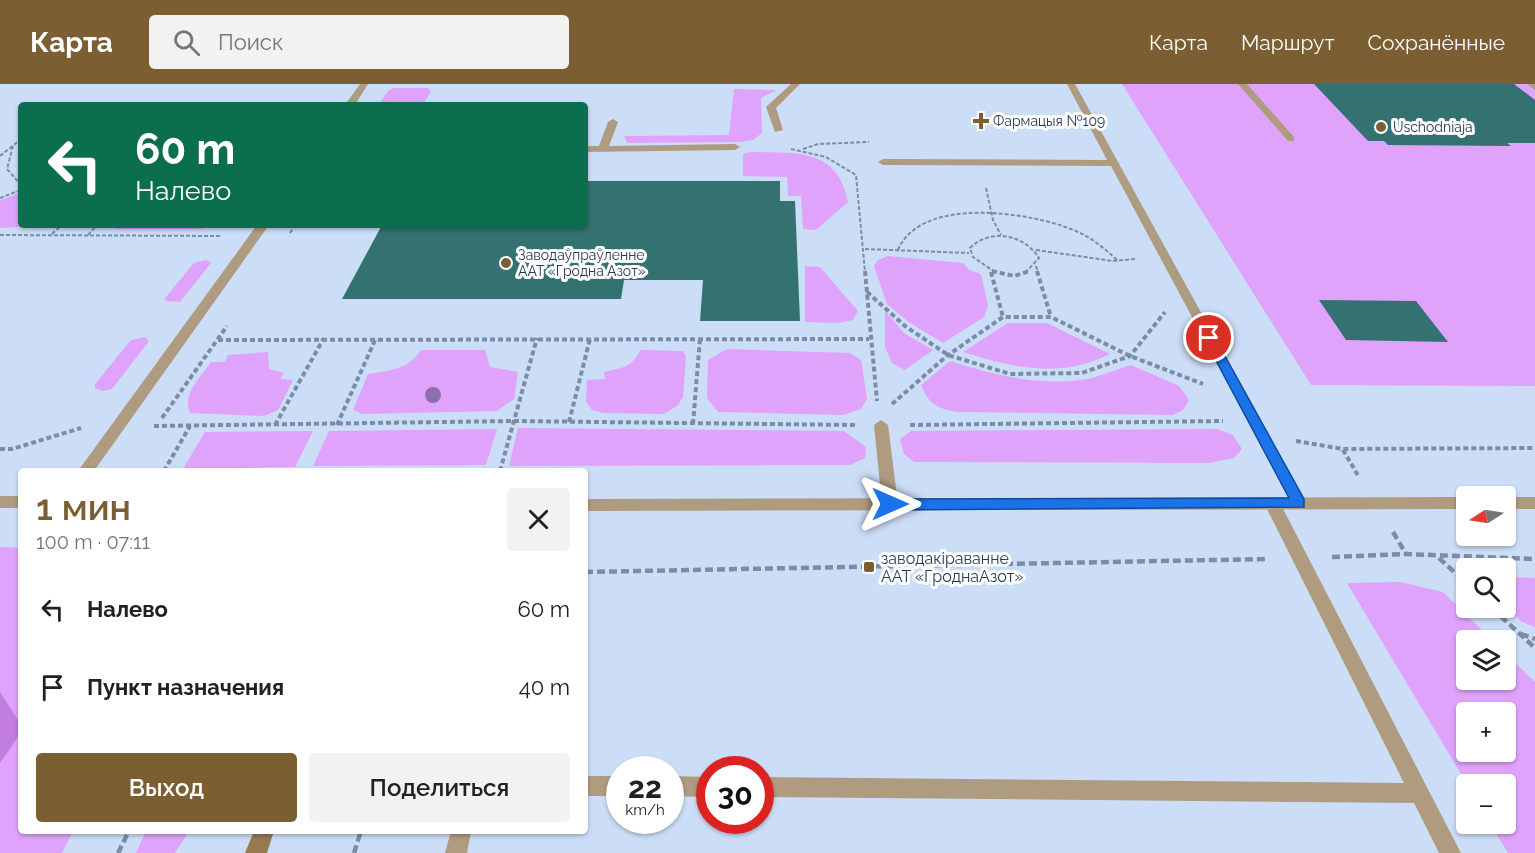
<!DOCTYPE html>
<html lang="ru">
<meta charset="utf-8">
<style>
body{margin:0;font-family:Raleway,sans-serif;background:#f2f2f2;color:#202124;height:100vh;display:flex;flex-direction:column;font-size:22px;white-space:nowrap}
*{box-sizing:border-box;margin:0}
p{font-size:20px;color:#757577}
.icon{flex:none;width:33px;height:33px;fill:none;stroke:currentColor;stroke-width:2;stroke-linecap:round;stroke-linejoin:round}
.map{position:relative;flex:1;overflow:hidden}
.drawer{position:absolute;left:18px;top:384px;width:570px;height:366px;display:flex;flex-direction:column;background:#fff;border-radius:6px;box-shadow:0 2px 4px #0004}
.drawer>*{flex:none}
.guide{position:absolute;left:18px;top:18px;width:570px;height:126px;border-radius:6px;box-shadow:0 2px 4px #0004;background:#0b6e4f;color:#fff;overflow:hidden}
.needle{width:39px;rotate:258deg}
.controls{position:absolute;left:1456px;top:402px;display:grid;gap:12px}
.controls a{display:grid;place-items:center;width:60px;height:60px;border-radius:6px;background:#fff;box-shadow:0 2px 4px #0004;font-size:30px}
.speed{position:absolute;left:606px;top:672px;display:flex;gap:12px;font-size:30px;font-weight:700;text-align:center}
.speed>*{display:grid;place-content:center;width:78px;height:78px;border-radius:50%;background:#fff;box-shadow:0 2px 4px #0004;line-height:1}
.speed small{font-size:15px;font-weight:400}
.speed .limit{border:9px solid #d22;background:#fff;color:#111}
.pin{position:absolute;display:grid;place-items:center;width:51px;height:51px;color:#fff;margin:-26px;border:3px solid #fff;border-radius:50%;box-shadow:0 2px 6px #0007}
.me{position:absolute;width:66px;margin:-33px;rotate:90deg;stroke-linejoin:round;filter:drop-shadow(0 0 4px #0008)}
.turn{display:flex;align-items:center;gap:21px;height:126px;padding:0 18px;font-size:27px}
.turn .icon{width:78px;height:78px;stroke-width:2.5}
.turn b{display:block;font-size:42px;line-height:51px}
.round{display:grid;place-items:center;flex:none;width:63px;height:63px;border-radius:6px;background:#f2f2f2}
.headline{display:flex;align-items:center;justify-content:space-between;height:102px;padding:0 18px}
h1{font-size:36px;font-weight:600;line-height:45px;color:#7c5e33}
.button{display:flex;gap:12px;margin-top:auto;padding:12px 18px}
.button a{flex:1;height:69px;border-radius:6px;background:#7c5e33;color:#fff;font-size:24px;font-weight:600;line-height:69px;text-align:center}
.button a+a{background:#f2f2f2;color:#202124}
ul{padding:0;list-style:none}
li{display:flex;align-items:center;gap:18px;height:78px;padding:0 18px}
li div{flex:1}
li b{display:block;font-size:22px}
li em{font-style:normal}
header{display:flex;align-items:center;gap:36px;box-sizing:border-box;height:84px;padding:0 30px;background:#7c5e33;color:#fff}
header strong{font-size:28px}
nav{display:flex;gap:33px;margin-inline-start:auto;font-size:21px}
.search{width:420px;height:54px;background:#f2f2f2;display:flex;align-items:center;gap:15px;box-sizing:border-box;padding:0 21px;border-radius:6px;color:#757577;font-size:22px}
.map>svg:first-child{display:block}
.green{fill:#e0a3fc;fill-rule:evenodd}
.forest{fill:#c37de1}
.building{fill:#347171}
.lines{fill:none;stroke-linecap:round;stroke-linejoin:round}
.path-far2{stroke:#7a8da5;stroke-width:2;stroke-dasharray:4 2;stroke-linecap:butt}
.path-far1{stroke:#7a8da5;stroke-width:4;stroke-dasharray:5 3;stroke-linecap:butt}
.path{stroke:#7a8da5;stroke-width:4.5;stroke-dasharray:8 4;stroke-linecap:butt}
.lane{fill:#af9b80;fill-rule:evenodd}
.street{fill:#af9b80;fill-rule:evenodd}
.secondary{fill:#977a52;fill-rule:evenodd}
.tree{fill:#8c70ad}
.route{fill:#1a73e8;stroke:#114b97;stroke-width:1.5}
.poi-dot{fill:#7c5e33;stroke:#fdfdfd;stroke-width:2}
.labels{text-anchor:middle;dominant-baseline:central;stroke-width:6;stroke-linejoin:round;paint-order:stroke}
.far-poi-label{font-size:14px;fill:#293c54;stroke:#fdfdfd;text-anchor:start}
.poi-label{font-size:16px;fill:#293c54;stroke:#fdfdfd;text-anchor:start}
</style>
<header>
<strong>Карта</strong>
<div class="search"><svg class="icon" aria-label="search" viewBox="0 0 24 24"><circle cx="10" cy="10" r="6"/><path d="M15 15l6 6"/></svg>Поиск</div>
<nav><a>Карта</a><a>Маршрут</a><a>Сохранённые</a></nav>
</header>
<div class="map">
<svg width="1535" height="769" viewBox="0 0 1535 769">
<rect width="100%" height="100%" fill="#ccdef7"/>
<path class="green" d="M1122,0H1535V302L1311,301Z
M393,4H428L431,7L423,21H378L388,7Z
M734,5L777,6L761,14L762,49L753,56L740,58L627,59L624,52L729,51Z
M750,68C795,69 838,63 848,118L816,146L803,145L801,112H788L787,93L743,92V70Z
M20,109L21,141H53L0,144V116Z
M111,141H217L200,145H116Z
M888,172L963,179L969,186L981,190L988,222L984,233L943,259L910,239L887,220L874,182L878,176Z
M206,176L211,179L180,218L165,217V214L194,179Z
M805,182L820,183L858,227L853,236L837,239L805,238Z
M885,227L904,249L933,266L905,286L892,279L885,263Z
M1008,239H1047L1110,270C1060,295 1013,284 963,268Z
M145,253L149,257L112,305L102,307L95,304V300L131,256Z
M727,265L850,269L861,276L867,315L861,325L843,331L718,328L707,314L708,276Z
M421,266H485L490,283L518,288L514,315L497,327L362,330L353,326L368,290C388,287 410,285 421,266Z
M640,266L683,267L686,273L683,313L677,322L664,330L603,329L592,326L586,318L587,296L605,295L604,288C621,284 632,284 640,266Z
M268,268L269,285L284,289L280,295L293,296L278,326L264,332L190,329C182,310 200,294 211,278H225L228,271Z
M950,277C994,291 1040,303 1087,295C1102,292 1117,285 1131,281L1179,302L1189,316L1183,326L1173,331L957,328C937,324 929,321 921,301Z
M518,344L844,347L866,363L865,374L850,381L509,382Z
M497,345L486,381L313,382L329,347Z
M1217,345L1233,351L1242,365L1234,374L1209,379L914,378L904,370L900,355L911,347Z
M313,347L295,383L183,385L205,348Z
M0,463L21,464V747H73L62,769H0Z
M1506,493L1535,494V543L1522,538L1506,523Z
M1400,498L1443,508L1492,556H1467V596H1506V570L1535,598V769H1508L1490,740H1506V700H1467L1347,499ZM1467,628H1506V668H1467Z
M146,747H189L175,769H136Z"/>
<path class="forest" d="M0,608C25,648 28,640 0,679Z"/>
<path class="building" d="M1314,0H1514L1535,16V59H1507L1511,62L1388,61L1384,57H1368Z
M585,97H780V117H795L800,237H700L703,196H624L621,215H342L382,141H585Z
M1319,216L1416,217L1448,258L1346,256Z"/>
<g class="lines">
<path class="path-far2" d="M13,62L7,85L21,101
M791,65L826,73L856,91L865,188
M803,65L818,60L869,58
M0,72L21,55
M986,104L993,136L1001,151
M0,114L21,106
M290,149L295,141
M52,150L62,141
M0,151L221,152
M88,151L97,141
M865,165L969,169
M898,166C921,111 1032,128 1076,147C1092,154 1104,164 1117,176
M1036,166L1113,177L1135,175
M1036,182L1038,188
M995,188L973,173L970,164C990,144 1024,150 1039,174L1026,188"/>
<path class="path-far1" d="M865,187L877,317
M992,187L1014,192L1030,187
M1037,187L1051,233
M991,188L1003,233
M867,208L905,242L948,271L1010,290L1082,289L1130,272L1165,228
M218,256L869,255
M892,320L948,271L1003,233H1051L1130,272L1203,300
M162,334L227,242
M569,338L590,255
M693,340L700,255
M275,341L324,254
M337,341L376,254
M910,341L1223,337
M154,342L514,337L855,341
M1296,357L1343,365L1535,364
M0,365H12L81,344
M1343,366L1359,393
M164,387L190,342
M500,387L537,254"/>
<path class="path" d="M1393,448L1406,470
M1332,473L1406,470L1535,475
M1439,474L1467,500
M585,488L1267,475
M1492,524L1535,564
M1521,550L1535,555
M118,769L129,747
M354,769L361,747"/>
<path class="lane" d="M360,0H368L355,21H345Z
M791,0H800L776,24L783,46L775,48L766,23Z
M1067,0H1075L1304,415L1307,419L1304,423H1294L1111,82L883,81L878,78L883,75L1107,76Z
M1238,0H1247L1294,53V57H1288Z
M1527,0H1535V6Z
M613,35L618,38L609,62L735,60L740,63L735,66L585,68V62H599L608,38Z
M257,141H269L94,387H78Z
M881,336L888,341L898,420L896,424H884L882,420L874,341Z
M1272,413L1277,415L1280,419L1461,769H1439L1414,719L760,713V693L1404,699L1264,419L1267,415Z
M585,692H620V712H585Z
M670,692L710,693V713L670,712Z
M451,747H471L467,769H445Z"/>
<path class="street" d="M0,412H21V424H0Z
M1467,413V425L585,427V415Z
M1506,413H1535V425H1506Z"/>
<path class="secondary" d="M254,747H274L267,769H245Z"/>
</g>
<circle class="tree" cx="433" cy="311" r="8"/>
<path class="route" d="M1209,250L1215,254L1304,415V423L890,426L883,420L890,415L1289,414L1204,254Z"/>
<g class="poi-dot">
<path d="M978 28h6v6h6v6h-6v6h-6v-6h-6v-6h6z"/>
<circle cx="1381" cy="43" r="6"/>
<circle cx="506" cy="179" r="6"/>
<rect x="863" y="477" width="12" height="12" rx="3"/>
</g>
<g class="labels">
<g class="far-poi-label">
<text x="993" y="37">Фармацыя №109</text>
<text x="1393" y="43">Uschodniaja</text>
<text x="518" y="171">Заводаўпраўленне<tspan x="518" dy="16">ААТ «Гродна Азот»</tspan></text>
</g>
<g class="poi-label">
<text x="881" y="474">заводакіраванне<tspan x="881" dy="18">ААТ «ГроднаАзот»</tspan></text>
</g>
</g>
</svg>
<div class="controls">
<a><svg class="needle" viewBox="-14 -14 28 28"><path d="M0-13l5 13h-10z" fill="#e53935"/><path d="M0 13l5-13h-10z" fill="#757577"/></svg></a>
<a><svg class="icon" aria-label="search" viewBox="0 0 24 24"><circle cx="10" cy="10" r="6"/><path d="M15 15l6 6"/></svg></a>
<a><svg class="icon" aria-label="layers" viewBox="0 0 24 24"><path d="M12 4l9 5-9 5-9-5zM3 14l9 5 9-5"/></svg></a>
<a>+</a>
<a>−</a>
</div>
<div class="speed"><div>22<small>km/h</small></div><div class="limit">30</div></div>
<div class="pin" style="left:1209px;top:254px;background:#d93025"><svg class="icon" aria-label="arrive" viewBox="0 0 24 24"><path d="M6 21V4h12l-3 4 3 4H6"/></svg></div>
<svg class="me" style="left:890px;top:420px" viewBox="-20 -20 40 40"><path d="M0-17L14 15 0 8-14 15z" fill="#1a73e8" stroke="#fff" stroke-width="4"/></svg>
<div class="guide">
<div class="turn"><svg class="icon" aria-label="left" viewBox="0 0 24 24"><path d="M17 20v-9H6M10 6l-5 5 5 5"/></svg><div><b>60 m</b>Налево</div></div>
</div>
<section class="drawer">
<div class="headline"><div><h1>1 мин</h1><p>100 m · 07:11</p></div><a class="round"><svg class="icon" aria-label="close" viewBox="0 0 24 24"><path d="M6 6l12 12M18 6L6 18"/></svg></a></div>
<ul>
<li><svg class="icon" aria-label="left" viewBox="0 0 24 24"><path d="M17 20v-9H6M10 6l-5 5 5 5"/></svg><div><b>Налево</b></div><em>60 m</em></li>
<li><svg class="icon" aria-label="arrive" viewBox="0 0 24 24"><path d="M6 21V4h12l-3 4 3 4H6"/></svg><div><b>Пункт назначения</b></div><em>40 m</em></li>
</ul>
<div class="button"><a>Выход</a><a>Поделиться</a></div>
</section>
</div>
